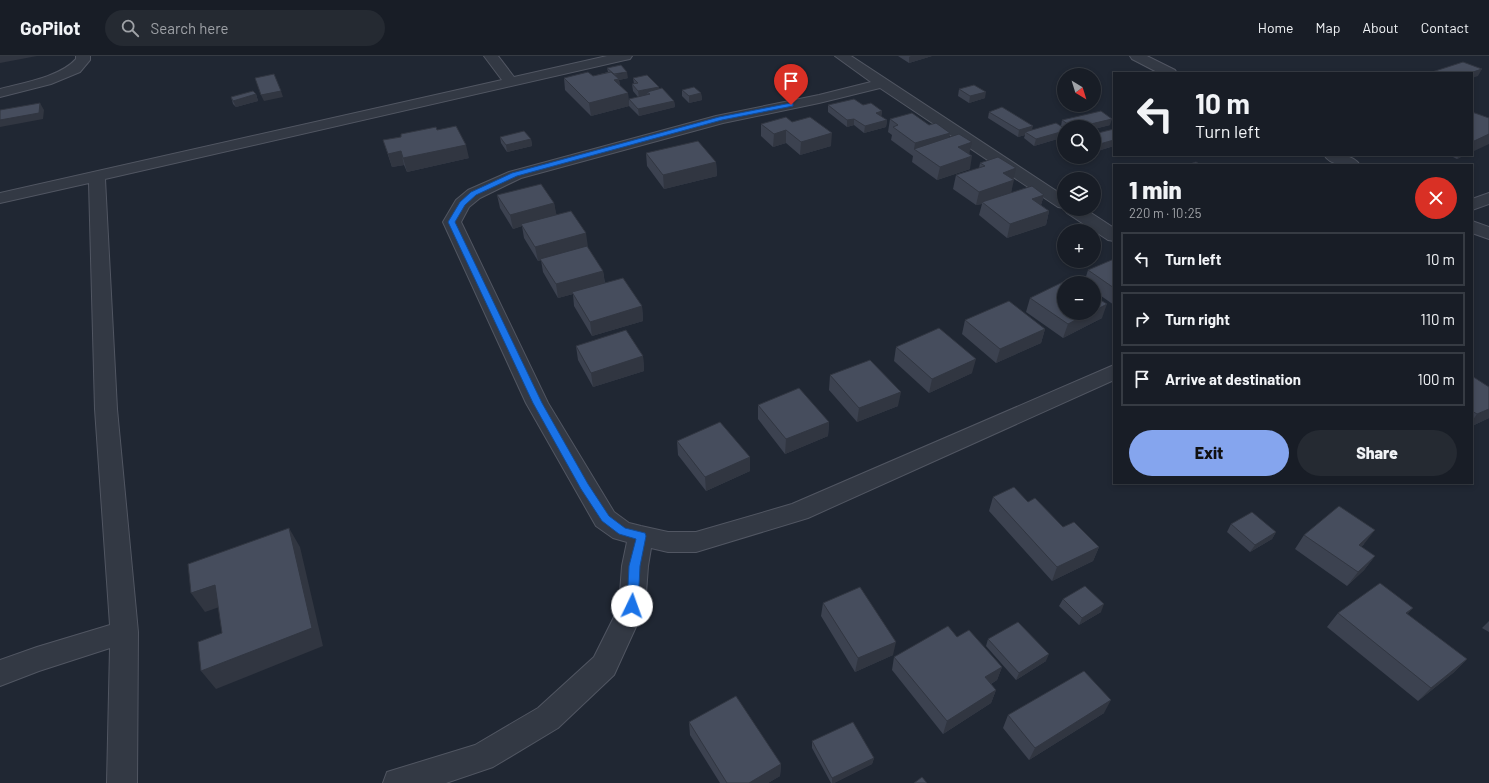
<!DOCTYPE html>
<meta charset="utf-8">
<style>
body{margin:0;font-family:Barlow,sans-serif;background:#252a32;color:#f1f3f6;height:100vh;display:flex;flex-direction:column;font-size:15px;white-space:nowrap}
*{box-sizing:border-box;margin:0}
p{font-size:13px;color:#9fa2a7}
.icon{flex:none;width:22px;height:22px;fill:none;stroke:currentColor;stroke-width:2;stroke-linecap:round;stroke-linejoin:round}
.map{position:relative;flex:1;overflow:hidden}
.side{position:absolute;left:1113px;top:108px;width:360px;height:320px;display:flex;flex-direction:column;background:#181d26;border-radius:0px;box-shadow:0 2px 6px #0003,0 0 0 1px #363b43}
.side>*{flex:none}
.top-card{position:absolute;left:1113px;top:16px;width:360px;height:84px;border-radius:0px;box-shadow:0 2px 6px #0003,0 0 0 1px #363b43;background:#181d26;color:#f1f3f6;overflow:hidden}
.needle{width:26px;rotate:142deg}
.controls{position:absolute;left:1057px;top:12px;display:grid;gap:8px}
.controls a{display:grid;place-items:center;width:44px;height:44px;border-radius:50%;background:#181d26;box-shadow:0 2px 6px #0003,0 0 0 1px #363b43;font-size:20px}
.pin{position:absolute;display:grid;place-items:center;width:34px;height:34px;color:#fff;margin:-41px -17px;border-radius:50% 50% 50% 0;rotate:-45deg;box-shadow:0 0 4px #0007}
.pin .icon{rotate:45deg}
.me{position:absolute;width:44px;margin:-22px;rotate:3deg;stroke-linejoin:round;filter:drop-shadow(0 0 3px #0008)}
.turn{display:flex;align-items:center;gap:14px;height:84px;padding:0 16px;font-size:18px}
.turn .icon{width:52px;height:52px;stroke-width:2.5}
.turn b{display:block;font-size:28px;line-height:34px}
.round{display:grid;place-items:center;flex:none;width:42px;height:42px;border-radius:21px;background:#252a32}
.head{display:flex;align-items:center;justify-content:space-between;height:68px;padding:0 16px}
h1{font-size:24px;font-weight:800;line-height:30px}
.button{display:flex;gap:8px;margin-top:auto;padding:8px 16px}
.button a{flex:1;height:46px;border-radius:24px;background:#85a5ee;color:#111;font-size:16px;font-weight:800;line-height:46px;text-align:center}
.button a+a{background:#252a32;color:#f1f3f6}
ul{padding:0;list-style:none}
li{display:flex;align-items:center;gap:12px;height:54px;margin:0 8px 6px;padding:0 8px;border:2px solid #363b43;border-radius:0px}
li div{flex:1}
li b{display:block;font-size:15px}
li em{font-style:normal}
header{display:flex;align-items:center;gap:24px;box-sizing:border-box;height:56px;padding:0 20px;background:#181d26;border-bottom:1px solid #363b43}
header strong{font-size:19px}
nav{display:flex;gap:22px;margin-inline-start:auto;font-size:14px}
.search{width:280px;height:36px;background:#252a32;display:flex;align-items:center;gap:10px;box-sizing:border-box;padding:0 14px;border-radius:22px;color:#9fa2a7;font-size:15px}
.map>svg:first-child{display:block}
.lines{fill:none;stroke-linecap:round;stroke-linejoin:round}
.minor-casing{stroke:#515662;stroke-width:2}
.minor{fill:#333944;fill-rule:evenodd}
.wall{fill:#3c4250}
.shaded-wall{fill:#313641}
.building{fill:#464d5d;stroke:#313641}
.route{fill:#1a73e8;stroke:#114b97}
</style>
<header>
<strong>GoPilot</strong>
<div class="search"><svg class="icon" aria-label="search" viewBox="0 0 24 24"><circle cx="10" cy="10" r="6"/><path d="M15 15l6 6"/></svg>Search here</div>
<nav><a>Home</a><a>Map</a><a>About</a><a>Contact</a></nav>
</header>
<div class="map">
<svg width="1489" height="727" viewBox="0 0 1489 727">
<rect width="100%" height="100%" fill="#202733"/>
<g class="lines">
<g class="minor-casing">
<path id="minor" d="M76,0H90V4L80,16L51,28L0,41V33C23,27 60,21 76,3Z
M484,0H498L514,21L607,0H632L630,3L625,4L105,123L117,353L138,576L137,727H107L110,592L39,615L0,630V604L37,591L110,569L95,353L89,127L0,147V137L502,24Z
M835,0H851L1064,140V152L1058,151L880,32L819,47L723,67L521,122L480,142L469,151L461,166L548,347L614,456L629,467L641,470L668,476H696L792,448L1114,309V324L808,462L696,496H668L651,492L648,510L645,551L614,619L558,672L493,711L446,727H383L387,716L475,689L538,652L594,601L619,551L622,510L627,486L613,482L596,470L526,347L443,166L456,144L468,134L509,116L716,60L819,39L871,26Z
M1130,0H1147L1175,14L1177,17H1159L1132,3Z
M1324,99C1337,99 1352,97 1360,109C1348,109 1332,111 1324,99Z
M1489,137V148L1472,154V143Z
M1064,153H1085L1114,172V185L1108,184L1067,157Z
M1472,165L1489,171V183L1472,177Z"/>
</g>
<use href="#minor" class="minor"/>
</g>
<path class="wall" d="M898,0H932L909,7Z
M607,12L628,22L619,24L620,30L628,37L629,50L591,60L565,34L564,22L593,20L608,16Z
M633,22L659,31V33L674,45L675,51L639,60L629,50V43L638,41L633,35L632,28H634Z
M959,33L985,42L969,47L958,40Z
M682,34L701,37L702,44L689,47L682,40Z
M256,38L258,45L236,51L233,48L231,41Z
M828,49H863L882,55L881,61L887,64L886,71L864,77L854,69L847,71L828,56Z
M989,56L1032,74L1061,70L1062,64L1110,69L1094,73V71H1064V81L1034,90L1024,82L1025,79L1018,81L988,62Z
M890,63L929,69L949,82L970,98V113L937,124L912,106L913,100L891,84L892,79L888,76Z
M792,66L831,90L800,99L786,87L773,91L761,80V68Z
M1114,73V90L1094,96V78Z
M437,74L469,102L407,116L404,109L392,111L383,84Z
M500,81L531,83L532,90L507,96L501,87Z
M646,97L716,106L717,120L664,133L647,110Z
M1449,99H1465L1457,103Z
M980,107L1013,123L1011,137L1044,139L1041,149L1049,155L1046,169L1007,182L979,159L982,148L976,149L953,133L956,119L979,112Z
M497,139L554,147L556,159L588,191H587L603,215L605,227L642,250L643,265L592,280L574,250L573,238L558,242L543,216L541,204L538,205L524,182L522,170L513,173L500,152Z
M1114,203V249L1094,235V227H1084L1088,214Z
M1030,242L1102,262L1063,282L1026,256Z
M965,264L1045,273L1041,287L996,307L962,278Z
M576,290L643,300L644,315L593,331L578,304Z
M896,291L972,317L929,337L894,305Z
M830,319L898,350L857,366L829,334Z
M1472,320L1489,362L1472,370Z
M758,349L829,366L828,380L785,398L758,363Z
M677,385L750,401V415L706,435L678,399Z
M993,441L1028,446L1063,471L1099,491L1093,505L1052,525L989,455Z
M1231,468L1276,476L1272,483L1250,496L1227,476Z
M1304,479L1364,488L1361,491L1375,500L1364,514L1347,530L1295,493Z
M1063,543L1101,556L1079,569L1059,550Z
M823,547L893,599L855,616L821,560Z
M1338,557L1407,558L1467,603L1453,617L1418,645L1327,571Z
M1489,565V576L1482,572Z
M957,581L1002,611L997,624L991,628L996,634L991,647L943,678L892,614L894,601Z
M988,583L1046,605L1016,624L986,590Z
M1104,657L1029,704L1003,672L1008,659Z
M689,666L781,708L780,720L768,727H720L690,679Z
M812,685L874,702L872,708L834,727H831L812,692Z"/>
<path class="shaded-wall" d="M0,0H37L0,7Z
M911,0H932L909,7V1Z
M1482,13L1478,20L1472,22V17H1470Z
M627,16L628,22L619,24L621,36L616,37L614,19Z
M659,31V37L650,38L647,36L648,40L639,42L638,35Z
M281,35L283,41L264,45L261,39Z
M986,36L985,42L969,47L970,40Z
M628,37L629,50L591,60L589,47Z
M701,37L702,44L689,47V40Z
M256,38L258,45L236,51L233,45Z
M674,45L675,51L639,60L638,53Z
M40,47L44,54L43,63L0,71V64Z
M882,55L881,62L876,57Z
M854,63V69L847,71V64Z
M1112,63L1110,69L1094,73V71H1078Z
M887,64L886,71L864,77L865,70Z
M1033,70L1031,77L1025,76V79L1018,81L1019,74Z
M786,74V87L773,91L774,78Z
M1064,75V81L1034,90L1036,83Z
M832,77L831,90L800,99L801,86Z
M950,77L948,90L914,93L915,87Z
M1489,78V88L1472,96V86Z
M531,83L532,90L507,96L506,89Z
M1114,84V90L1094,96L1096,89Z
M972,86L969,99L958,91Z
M466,89L469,102L407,116L403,102Z
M401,95L404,109L392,111L388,98Z
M1459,99H1465L1457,103Z
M972,100L970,113L937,124L940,111Z
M716,106L717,120L664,133L663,119Z
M1016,112L1013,125L1014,124L1011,137L982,146V148L976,149L979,136L1003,117Z
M1044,139L1040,152L1032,143Z
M554,147L557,161L521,168L522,170L513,173L510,159Z
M1049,155L1046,169L1007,182L1010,168Z
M586,177L588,191L541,204L540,203L541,204L538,205L535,191Z
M603,215L605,229L572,236L573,238L558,242L556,228Z
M1107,248L1102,262L1063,282L1068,268L1089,257H1094V255Z
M642,250L643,265L592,280L590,266Z
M1045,273L1041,287L996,307L1000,293Z
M643,300L644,315L593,331L591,317Z
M976,303L972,317L929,337L932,323Z
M901,336L898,350L857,366L859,352Z
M1489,353V362L1472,370V365L1477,358Z
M829,366L828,380L785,398L786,383Z
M750,401V415L706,435L705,421Z
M289,472L300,491L323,590L216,633L201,615Z
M1375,474L1364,488L1348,503L1359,489Z
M1276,476L1272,483L1250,496L1255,489Z
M1099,491L1093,505L1052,525L1057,511Z
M1375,500L1364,514L1347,530L1358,516Z
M215,529L228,548L205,556L191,537Z
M1104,548L1101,556L1079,569L1082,562Z
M1413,552L1401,565L1406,557Z
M896,586L893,599L855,616L858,602Z
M1049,598L1046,605L1016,624L1019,617Z
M1467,603L1453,617L1418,645L1431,632Z
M1002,611L997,624L980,634L985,621Z
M996,634L991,647L943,678L947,665Z
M1111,644L1104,657L1029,704L1035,692Z
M874,702L872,708L834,727H832V722Z
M781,708L780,720L768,727H749Z"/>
<path class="building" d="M1463,6L1482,13L1470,17H1435L1432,16Z
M621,9L627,16L614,18L607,12Z
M588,16L593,20L611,16L619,23L614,24L628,37L589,47L564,22Z
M274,18L281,35L261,39L255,22Z
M647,19L659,31L638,35L632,28L638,27L633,22Z
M974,29L986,36L970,40L959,33Z
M694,31L701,37L689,40L682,34Z
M662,32L674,45L638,53L629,43L650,38L647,36Z
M253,35L256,38L233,45L231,41Z
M854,43L863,49L871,47L882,55L876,57L887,64L865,70L854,63L847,64L828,49Z
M40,47L39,57L0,64V54Z
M1002,51L1033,70L1019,74L989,56Z
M1101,55L1112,63L1078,71H1072L1062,64Z
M1472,56L1489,62V78L1472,86Z
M912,57L929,69L936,67L950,77L915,87L893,71L898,69L890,63Z
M786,61L792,66L810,61L832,77L801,86L786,74L774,78L761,68Z
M1056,67L1064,72V75L1036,83L1025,76Z
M456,70L466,89L403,102L401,95L388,98L383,84L401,81V78L436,71L437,74Z
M1114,73V84L1096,89L1094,88V78Z
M524,75L531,83L506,89L500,81Z
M959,78L972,86L958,91L972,100L940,111L914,93Z
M698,85L716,106L663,119L646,97Z
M998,101L1016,112L1003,117L1014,124L979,136L956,119L985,110L980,107Z
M1196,106L1201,109H1187Z
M541,128L554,147L510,159L497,139Z
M1032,130L1044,139L1032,143L1049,155L1010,168L982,146Z
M571,155L586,177L535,191L521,168Z
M587,190L603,215L556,228L540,203Z
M1114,203V232L1088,214Z
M623,222L642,250L590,266L572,236Z
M1069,223L1075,227H1064V257H1089L1068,268L1030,242Z
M1094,240L1107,248L1094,255Z
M1009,245L1045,273L1000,293L965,264Z
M939,272L976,303L932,323L896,291Z
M626,274L643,300L591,317L576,290Z
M870,304L901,336L859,352L830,319Z
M1472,320L1489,331V353L1477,358L1472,355Z
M799,332L829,366L786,383L758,349Z
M720,366L750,401L705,421L677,385Z
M1014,431L1028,446L1035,442L1063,471L1074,466L1099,491L1057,511L993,441Z
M1339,450L1375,474L1359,489L1375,500L1358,516L1304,479Z
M1252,456L1276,476L1255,489L1231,468Z
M289,472L312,572L201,615L198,586L222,577L215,529L191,537L188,508Z
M1380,527L1413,552L1406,557L1467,603L1431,632L1338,557Z
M1085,530L1104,548L1082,562L1063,543Z
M860,531L896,586L858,602L823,547Z
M1018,566L1049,598L1019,617L988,583Z
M948,570L957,581L969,574L1002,611L985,621L996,634L947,665L894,601Z
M1084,615L1111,644L1035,692L1008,659Z
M736,640L781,708L749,727H727L689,666Z
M853,666L874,702L832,722L812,685Z
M922,721L927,727H914Z"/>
<path class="route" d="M791,47H793V50L722,64L517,120L476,139L465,149L455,166L542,347L588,428L609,460L625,472L645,477L646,480L640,510L638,550L636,554L632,555L628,554L627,550L629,510L636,483L619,478L602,465L581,433L533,347L448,166L460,146L471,136L512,117L719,61Z"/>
</svg>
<div class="controls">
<a><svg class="needle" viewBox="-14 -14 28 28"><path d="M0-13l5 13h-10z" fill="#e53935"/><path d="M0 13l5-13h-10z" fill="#9fa2a7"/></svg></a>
<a><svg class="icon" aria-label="search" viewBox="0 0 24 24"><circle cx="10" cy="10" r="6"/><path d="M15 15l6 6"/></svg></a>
<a><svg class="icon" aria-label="layers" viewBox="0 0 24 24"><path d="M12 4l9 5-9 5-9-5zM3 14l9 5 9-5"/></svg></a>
<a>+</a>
<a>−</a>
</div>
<div class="pin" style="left:791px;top:49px;background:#d93025"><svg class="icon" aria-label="arrive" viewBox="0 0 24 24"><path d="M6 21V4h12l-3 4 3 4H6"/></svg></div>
<svg class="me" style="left:632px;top:550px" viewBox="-20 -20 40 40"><circle r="19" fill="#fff"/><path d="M0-13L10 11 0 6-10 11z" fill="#1a73e8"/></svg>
<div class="top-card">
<div class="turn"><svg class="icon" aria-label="left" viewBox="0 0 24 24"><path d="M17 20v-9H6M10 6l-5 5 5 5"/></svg><div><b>10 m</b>Turn left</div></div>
</div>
<section class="side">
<div class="head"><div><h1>1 min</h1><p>220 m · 10:25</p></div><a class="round" style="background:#d93025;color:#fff"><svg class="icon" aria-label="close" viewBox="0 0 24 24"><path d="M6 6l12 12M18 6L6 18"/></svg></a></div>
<ul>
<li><svg class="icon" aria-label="left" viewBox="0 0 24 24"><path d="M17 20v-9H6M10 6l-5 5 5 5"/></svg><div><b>Turn left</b></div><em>10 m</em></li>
<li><svg class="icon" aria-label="right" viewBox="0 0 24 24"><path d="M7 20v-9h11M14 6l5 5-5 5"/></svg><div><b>Turn right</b></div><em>110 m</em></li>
<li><svg class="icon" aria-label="arrive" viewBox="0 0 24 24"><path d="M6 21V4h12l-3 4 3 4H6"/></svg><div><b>Arrive at destination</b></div><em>100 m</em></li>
</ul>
<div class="button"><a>Exit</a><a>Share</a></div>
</section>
</div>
